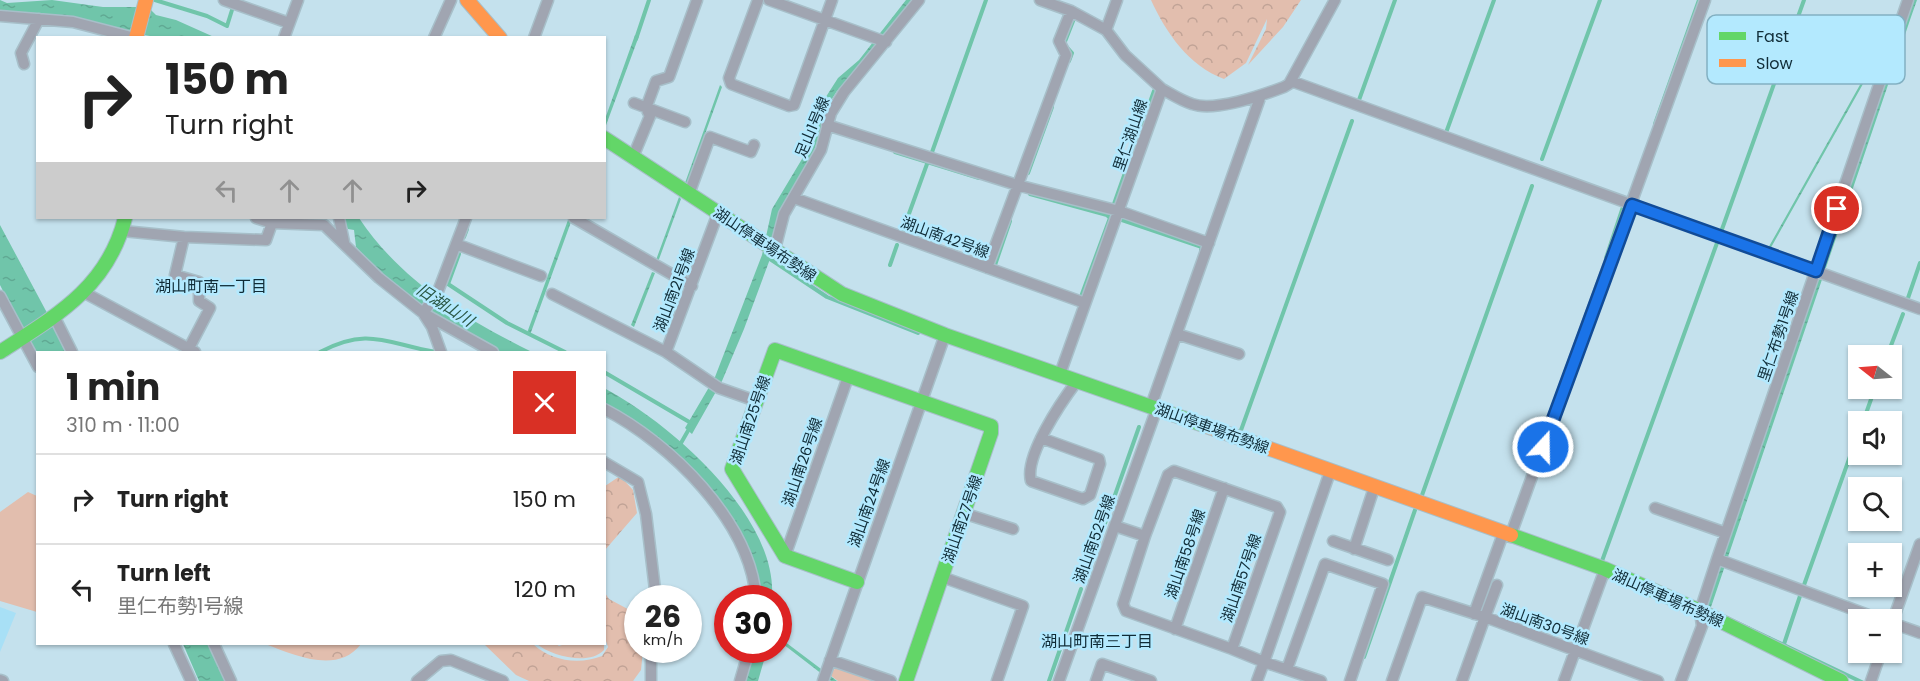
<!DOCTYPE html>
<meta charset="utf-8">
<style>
body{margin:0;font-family:Poppins,"Noto Sans JP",sans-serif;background:#f6f6f6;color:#222;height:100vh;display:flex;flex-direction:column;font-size:22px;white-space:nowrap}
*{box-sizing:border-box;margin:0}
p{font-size:20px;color:#767676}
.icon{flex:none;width:33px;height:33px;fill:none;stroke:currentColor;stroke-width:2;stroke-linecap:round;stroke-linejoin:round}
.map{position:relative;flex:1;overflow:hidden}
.sheet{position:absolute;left:36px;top:351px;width:570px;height:294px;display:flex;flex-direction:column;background:#fff;border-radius:0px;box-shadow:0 2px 4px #0004}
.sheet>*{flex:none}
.top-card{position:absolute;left:36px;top:36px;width:570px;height:183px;border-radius:0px;box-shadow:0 2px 4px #0004;background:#fff;color:#222;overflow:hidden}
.needle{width:39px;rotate:287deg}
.fabs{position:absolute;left:1848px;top:345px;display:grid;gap:12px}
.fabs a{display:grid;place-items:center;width:54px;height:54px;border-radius:0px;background:#fff;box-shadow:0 2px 4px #0004;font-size:30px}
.speed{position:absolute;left:624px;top:585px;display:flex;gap:12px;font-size:30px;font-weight:700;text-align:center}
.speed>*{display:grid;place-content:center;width:78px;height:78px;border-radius:50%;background:#fff;box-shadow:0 2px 4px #0004;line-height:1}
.speed small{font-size:15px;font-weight:400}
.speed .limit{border:9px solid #d22;background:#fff;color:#111}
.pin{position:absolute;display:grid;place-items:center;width:51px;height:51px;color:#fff;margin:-26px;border:3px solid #fff;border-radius:50%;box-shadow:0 2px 6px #0007}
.me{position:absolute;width:66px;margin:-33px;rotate:21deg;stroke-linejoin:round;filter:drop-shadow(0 0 4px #0008)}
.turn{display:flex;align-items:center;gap:21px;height:126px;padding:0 30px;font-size:27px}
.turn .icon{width:78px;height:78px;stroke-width:2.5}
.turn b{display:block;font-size:42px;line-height:51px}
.lanes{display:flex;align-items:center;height:57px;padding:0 30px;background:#0003;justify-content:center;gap:30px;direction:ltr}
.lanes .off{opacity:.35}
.round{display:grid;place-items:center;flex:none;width:63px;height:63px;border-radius:0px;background:#f6f6f6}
.headline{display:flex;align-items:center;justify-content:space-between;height:102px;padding:0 30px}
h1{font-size:36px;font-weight:700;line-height:45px}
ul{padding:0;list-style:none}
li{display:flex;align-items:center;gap:18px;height:90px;padding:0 30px;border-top:2px solid #e0e0e0}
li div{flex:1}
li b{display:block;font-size:22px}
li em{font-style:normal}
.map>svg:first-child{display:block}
.built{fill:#a8e0f6}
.forest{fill:url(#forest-crowns)}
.green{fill:#e2beae}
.water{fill:url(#water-ripples)}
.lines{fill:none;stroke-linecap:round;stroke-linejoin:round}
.stream{stroke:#70c5aa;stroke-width:4}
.street-casing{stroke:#a7bfc9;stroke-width:13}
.fast-casing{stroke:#a7bfc9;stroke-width:16}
.slow-casing{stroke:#a7bfc9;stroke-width:16}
.street{stroke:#a0a5b1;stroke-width:10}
.fast{stroke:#63d668;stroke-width:14}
.slow{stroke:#ff974d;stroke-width:14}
.route-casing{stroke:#114b97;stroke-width:15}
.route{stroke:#1a73e8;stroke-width:10}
.labels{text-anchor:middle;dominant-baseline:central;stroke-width:5;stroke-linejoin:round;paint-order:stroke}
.street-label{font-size:15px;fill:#102c37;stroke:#b3e9fe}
.neighbourhood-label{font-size:16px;fill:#102c37;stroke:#b3e9fe}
.water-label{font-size:16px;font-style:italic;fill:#285542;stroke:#b3e9fe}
.key{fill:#b3e9fe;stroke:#82b0c2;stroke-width:1.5}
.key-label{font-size:16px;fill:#102c37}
</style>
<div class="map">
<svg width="1920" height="681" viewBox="0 0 1920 681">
<defs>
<pattern id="forest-crowns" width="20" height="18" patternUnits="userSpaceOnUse" patternTransform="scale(1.5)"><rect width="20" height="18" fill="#e2beae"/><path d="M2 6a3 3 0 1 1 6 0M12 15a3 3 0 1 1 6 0" fill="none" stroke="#c1a396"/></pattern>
<pattern id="water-ripples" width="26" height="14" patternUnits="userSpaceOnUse" patternTransform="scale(1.5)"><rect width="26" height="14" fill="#70c5aa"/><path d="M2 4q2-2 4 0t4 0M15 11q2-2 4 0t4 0" fill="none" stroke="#60a993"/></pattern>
</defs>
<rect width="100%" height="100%" fill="#c4e1ed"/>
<path class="built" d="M0,607L16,613L0,652Z"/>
<path class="forest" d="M1151,0H1301L1283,27L1248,65L1266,29L1267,19L1246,63L1224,79C1189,66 1166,33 1151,0Z
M620,476L633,490L637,513L605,550V486Z
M605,593L609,599L637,614L638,650H643L641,670L633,681H529L516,675L484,644H533C551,661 579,665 602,656L608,647L605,638Z
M265,644H361C337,675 295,655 265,644Z
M604,644V650C589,666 551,656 537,644H556L559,646L565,644Z"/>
<path class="green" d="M28,492L37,496V612L0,601V512Z
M837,668L872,681H838L830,675L831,671Z"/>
<path class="water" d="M0,0L7,3L52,0L103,7H136L151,10L156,15L176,20L214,37H156L4,12L0,10Z
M906,0H915L862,66L837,91L828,105L811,161L776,226L770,259L744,329L722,381L692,434L685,428L715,377L762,255L772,209L802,159L822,103L838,78L859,60Z
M1913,0H1917L1911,17L1711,607L1701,623L1679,681H1675L1698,621L1708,602Z
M635,35L639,36L605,128V119Z
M1879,51L1881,52L1769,251L1767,250Z
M720,85L722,87L687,184L685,183Z
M679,197L681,199L658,262L656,260Z
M342,218H359C402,282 464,318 532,352H500L451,326L399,291L356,247L354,230L348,229Z
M568,220L571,222L530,335L527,333Z
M0,225L68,352H38L37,358L0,285Z
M652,272L655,273L634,327L631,325Z
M604,388C669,422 778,516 772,598H759L756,572L749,553L702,482L605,405Z
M1717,611L1864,681H1855L1716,614Z
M780,638L837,681H831L779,641Z
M183,644H210L227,681H199Z
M752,650H767L758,681H742Z"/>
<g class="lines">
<path class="stream" d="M155,0L207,16L227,26L232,10
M636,39L649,0
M1069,61L1072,53L1064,44L1075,16
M1359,100L1395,0
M1655,124L1699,0
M1447,130L1494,0
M895,152L979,178
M931,155L986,0
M1542,159L1600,0
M1028,173L1052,107
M1030,194L1107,215L1110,218L1082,294
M1114,204L1154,91
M1119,219L1202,247L1201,250
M1721,232L1804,0
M902,233L927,164
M464,237L467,229
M459,254L448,284L507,323L565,352
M767,257L827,297L918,333
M1606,258L1623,207
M890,265L897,245
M995,265L1010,221
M1908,298L1920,263
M320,352C369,326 387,344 436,352
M1887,356L1903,314
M604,372L691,423
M1863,422L1875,388
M1240,433L1352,121
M681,443L689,429
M1421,498L1532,186
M1602,561L1717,243
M1086,577L1139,427
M1804,585L1858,434
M1784,644L1800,596
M1364,657L1415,510
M1049,681L1081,589"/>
<g class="street-casing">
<path id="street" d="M224,0L289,23
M758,0L729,78L731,84L789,106L794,105L832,0
M769,0L886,42
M1040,0L1071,11L1106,30
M0,16L73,22L135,38
M1106,30L1125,55L1162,89
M1106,30L1117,0
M284,38L298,0
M434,38L451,0
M534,38L548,0
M24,64L21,53L39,19
M1291,81L1920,309
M634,103L685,122
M827,125L1017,185L1119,211L1209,243
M633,157L650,116L646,108L656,81L669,77L697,0
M689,194L710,137L751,152L754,145
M794,198L1085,303
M718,213L666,352L719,388L756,401
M256,218L272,223
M339,218L344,242
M466,218L437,294L423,313L493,352
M574,218L692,286
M123,231L184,237L266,240L272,223L324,225L379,278L423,313L432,327L441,352
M184,237L175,275L199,282V301L210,308L187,352
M456,244L541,276
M775,249L784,214L821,150L831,113L844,92L919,0
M987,268L1066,55L1059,41L1071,11
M85,293L195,352
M552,294L666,352
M0,296L38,367
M55,318L72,352
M1177,334L1239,354
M1060,374L1162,89C1171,94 1182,101 1192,104C1214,112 1263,95 1284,87L1289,84L1335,0
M1151,406L1261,95
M604,409C670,443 750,521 756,598
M1041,438L1099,459L1100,464L1090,495L1083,499L1031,481C1024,456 1062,401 1077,381
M604,462L638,482L646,514L656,598
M1655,508L1726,533
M963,513L1013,529
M1115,526L1145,536L1123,604L1126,611L1232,649L1280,512L1277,507L1174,471L1168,475L1145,536
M1510,537L1705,0
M1333,541L1388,560
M1354,549L1374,488
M785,556L848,377
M1717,559L1882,620
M942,577L1023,606L997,681
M1474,614L1503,534
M1892,623L1920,544
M1892,623L1920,633
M1175,629L1224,488
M174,644L191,681
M214,644L231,681
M1232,649L1264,662L1330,472
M830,660L891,681
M1287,669L1325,564L1383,584L1350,681
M0,680L3,681
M417,681L441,661L451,660L503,681
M651,681V650
M740,681L749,650
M823,681L945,335
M1059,681L1157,408
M1096,681L1102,664L1151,681
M1257,681L1264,662L1321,681
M1392,681L1422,597L1485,617L1497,585
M1462,681L1485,617L1658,681
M1564,681L1605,569
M1681,681L1702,626L1700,611L1717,559L1908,0
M1871,681L1881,652"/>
</g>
<g class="fast-casing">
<path id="fast" d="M604,138L842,294L945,335L1206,426
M0,352C56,316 108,287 125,218
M1511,535L1605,569L1700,611L1841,681
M857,582L785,556L732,469L775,350L991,426V433L906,681"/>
</g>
<g class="slow-casing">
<path id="slow" d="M467,0L500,38
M136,38L146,0
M1206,426L1511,535"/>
</g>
<use href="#street" class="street"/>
<use href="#fast" class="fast"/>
<use href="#slow" class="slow"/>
</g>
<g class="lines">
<g class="route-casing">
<path id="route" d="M1543,447L1632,205L1816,271L1837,209"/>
</g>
<use href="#route" class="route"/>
</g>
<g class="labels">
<g class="street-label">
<text transform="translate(812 127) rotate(-67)">足山1号線</text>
<text transform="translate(1130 135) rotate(-71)">里仁湖山線</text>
<text transform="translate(945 237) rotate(20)">湖山南42号線</text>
<text transform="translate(765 244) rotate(34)">湖山停車場布勢線</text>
<text transform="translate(674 290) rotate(-69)">湖山南21号線</text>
<text transform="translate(1778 336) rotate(-71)">里仁布勢1号線</text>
<text transform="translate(750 420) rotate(-71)">湖山南25号線</text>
<text transform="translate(1212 428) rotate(20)">湖山停車場布勢線</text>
<text transform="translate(802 462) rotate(-71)">湖山南26号線</text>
<text transform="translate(869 503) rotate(-70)">湖山南24号線</text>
<text transform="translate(962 519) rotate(-71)">湖山南27号線</text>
<text transform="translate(1094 539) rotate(-70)">湖山南52号線</text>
<text transform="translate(1185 554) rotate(-71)">湖山南58号線</text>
<text transform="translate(1241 578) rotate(-71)">湖山南57号線</text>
<text transform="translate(1668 598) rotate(24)">湖山停車場布勢線</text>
<text transform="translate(1545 624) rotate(20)">湖山南30号線</text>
</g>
<g class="neighbourhood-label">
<text x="211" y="286">湖山町南一丁目</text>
<text x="1097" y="641">湖山町南三丁目</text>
</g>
<g class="water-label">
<text transform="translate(445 305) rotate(33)">旧湖山川</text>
</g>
</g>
<rect x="1707" y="15" width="198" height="69" rx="9" class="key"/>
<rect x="1719" y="32" width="27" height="8" fill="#63d668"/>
<rect x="1719" y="59" width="27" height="8" fill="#ff974d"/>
<g class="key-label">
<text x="1756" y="42">Fast</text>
<text x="1756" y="69">Slow</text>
</g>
</svg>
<div class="fabs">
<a><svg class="needle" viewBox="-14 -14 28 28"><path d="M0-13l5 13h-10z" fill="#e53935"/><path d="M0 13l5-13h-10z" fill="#767676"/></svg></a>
<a><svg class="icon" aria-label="sound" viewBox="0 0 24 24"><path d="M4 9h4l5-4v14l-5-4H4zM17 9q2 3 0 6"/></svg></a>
<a><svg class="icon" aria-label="search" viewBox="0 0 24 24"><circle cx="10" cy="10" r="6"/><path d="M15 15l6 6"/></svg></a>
<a>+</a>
<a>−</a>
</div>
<div class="speed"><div>26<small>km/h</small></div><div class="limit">30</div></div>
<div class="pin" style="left:1837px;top:209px;background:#d93025"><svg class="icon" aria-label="arrive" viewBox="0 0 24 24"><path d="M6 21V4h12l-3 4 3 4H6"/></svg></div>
<svg class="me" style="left:1543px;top:447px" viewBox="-20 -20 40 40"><circle r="17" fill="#1a73e8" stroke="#fff" stroke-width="3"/><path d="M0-11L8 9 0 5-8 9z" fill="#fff"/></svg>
<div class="top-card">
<div class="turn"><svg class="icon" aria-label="right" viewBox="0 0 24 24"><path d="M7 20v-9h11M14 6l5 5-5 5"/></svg><div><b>150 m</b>Turn right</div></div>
<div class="lanes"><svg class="icon off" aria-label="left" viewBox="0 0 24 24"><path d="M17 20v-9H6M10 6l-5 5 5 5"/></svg><svg class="icon off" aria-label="ahead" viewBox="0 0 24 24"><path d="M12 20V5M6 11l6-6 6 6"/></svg><svg class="icon off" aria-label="ahead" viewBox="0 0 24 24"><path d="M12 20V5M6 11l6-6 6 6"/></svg><svg class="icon" aria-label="right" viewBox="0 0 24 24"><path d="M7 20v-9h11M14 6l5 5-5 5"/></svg></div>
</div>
<section class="sheet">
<div class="headline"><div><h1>1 min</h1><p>310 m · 11:00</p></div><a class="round" style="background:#d93025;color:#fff"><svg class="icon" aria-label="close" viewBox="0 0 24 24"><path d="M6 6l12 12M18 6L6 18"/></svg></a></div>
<ul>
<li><svg class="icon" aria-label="right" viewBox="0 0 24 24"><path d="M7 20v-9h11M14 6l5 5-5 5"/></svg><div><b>Turn right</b></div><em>150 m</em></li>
<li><svg class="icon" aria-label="left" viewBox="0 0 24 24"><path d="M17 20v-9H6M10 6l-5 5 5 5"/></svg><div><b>Turn left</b><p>里仁布勢1号線</p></div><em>120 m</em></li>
</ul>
</section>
</div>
